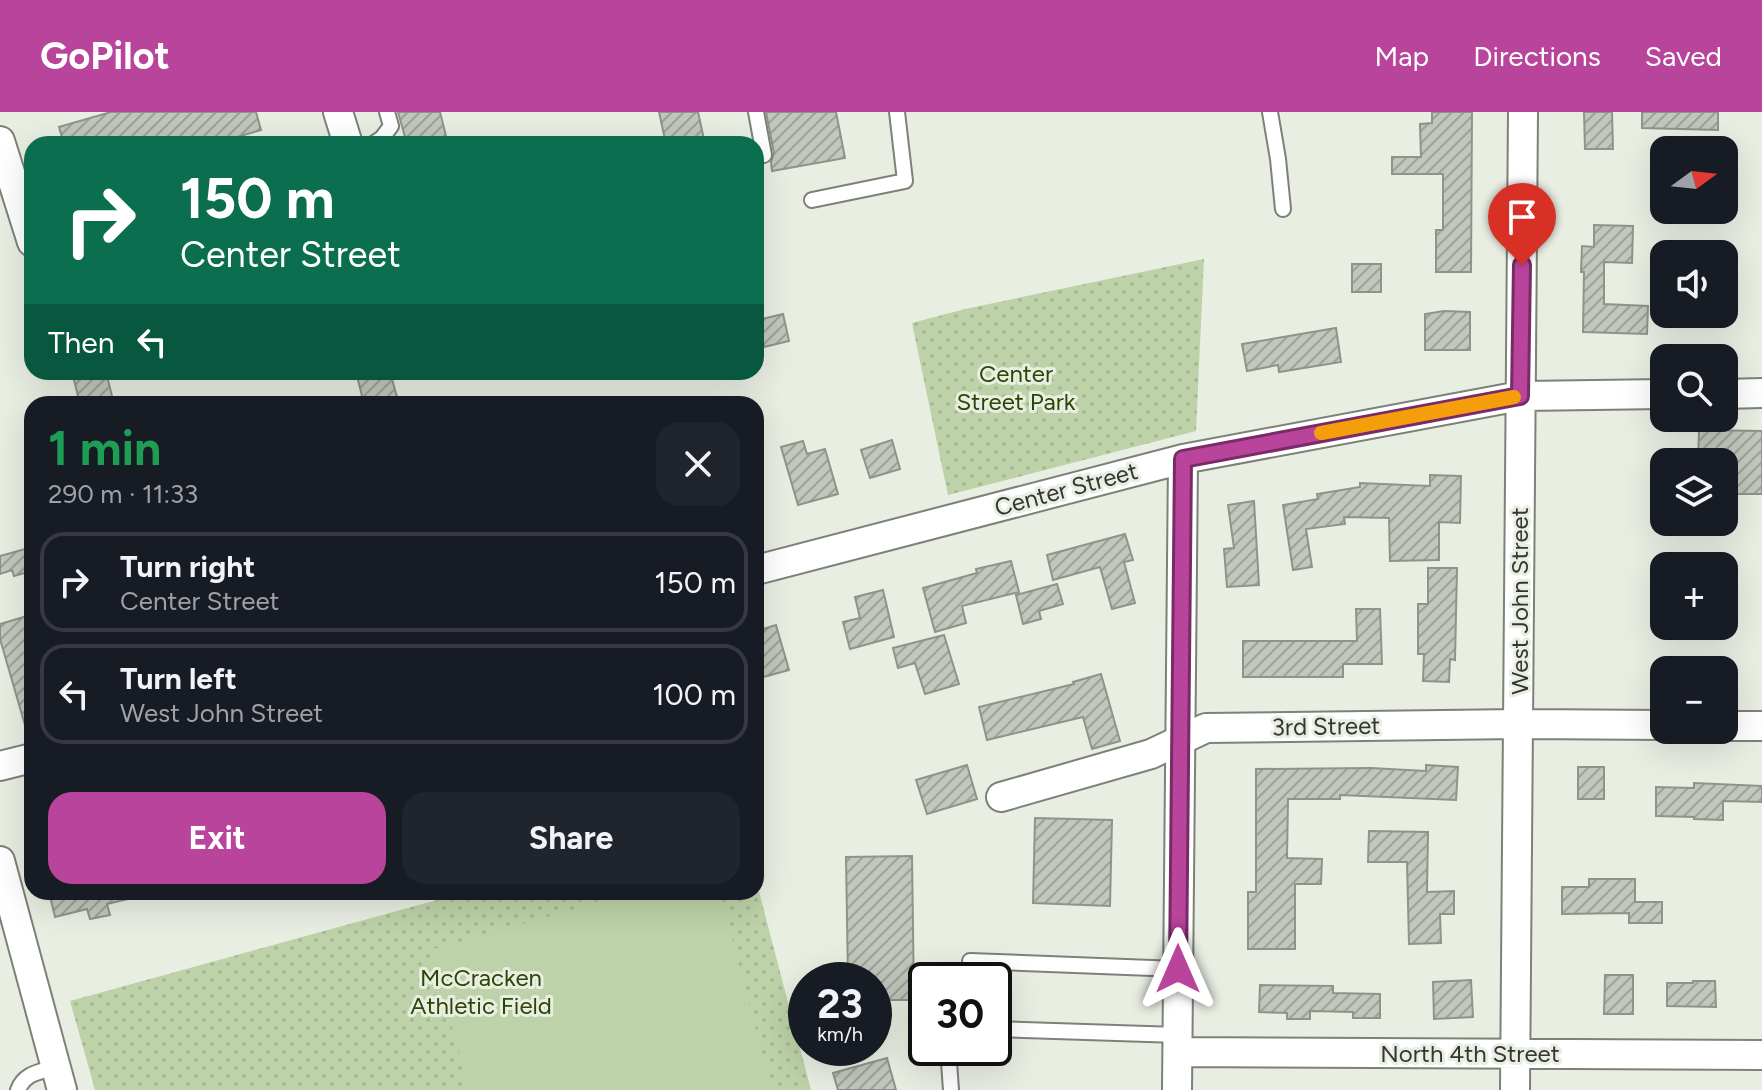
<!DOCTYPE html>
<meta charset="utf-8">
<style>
body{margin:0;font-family:Figtree,sans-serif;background:#20242c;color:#f1f3f6;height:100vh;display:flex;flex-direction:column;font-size:30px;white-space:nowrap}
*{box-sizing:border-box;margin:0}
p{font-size:26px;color:#9ea1a6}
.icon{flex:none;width:44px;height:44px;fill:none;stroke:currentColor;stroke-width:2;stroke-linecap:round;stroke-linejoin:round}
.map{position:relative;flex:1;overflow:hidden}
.sheet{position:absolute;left:24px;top:284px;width:740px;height:504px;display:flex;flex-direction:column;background:#171b24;border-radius:24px;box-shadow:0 8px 32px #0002}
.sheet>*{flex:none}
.banner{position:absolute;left:24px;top:24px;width:740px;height:244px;border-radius:24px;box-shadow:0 8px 32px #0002;background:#0b6e4f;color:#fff;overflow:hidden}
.needle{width:52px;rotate:75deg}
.controls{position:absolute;left:1650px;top:24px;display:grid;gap:16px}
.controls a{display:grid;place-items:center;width:88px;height:88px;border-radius:16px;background:#171b24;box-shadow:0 8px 32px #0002;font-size:40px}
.speed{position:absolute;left:788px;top:850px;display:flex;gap:16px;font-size:40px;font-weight:700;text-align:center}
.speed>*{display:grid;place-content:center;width:104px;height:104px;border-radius:50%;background:#171b24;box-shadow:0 8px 32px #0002;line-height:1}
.speed small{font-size:20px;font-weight:400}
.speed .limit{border:4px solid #111;border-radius:12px;background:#fff;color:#111}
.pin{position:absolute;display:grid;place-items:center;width:68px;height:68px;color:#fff;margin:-82px -34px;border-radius:50% 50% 50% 0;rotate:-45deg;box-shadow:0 0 8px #0007}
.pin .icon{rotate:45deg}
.me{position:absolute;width:88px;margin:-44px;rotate:0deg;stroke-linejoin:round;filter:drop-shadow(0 0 6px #0008)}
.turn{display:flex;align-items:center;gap:28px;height:168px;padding:0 24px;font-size:36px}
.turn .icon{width:104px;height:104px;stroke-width:2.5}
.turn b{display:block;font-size:56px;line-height:68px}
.then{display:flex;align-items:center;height:76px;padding:0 24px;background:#0003;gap:16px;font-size:30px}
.round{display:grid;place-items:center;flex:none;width:84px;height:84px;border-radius:24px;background:#20242c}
.head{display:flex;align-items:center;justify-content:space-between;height:136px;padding:0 24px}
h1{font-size:48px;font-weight:700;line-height:60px;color:#1e9e55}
.action{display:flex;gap:16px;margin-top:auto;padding:16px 24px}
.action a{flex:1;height:92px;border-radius:24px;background:#b9449c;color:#fff;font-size:32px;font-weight:700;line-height:92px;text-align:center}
.action a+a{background:#20242c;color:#f1f3f6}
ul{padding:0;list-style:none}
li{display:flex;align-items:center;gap:24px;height:100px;margin:0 16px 12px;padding:0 8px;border:4px solid #363941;border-radius:24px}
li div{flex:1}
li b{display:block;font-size:30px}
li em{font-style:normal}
header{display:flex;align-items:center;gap:48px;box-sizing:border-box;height:112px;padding:0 40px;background:#b9449c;color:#fff}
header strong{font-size:38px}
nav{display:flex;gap:44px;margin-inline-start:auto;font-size:28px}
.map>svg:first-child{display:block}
.park{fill:url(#park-dots)}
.garden{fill:#bdd2a8}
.building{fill:url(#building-hatch);stroke:#8f948a;stroke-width:2}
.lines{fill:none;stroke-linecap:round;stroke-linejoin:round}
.lane-casing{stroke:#7d8178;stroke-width:18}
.street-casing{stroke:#7d8178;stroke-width:32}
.lane{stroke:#fff;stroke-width:14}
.street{stroke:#fff;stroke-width:28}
.route-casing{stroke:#782c65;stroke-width:20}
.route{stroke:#b9449c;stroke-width:14}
.slow{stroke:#f59e0b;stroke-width:14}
.labels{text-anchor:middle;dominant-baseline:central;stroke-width:6;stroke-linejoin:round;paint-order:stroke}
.park-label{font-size:24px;fill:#2e4603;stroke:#e9eee3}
.street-label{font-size:24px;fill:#333631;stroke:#e9eee3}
</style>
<header>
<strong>GoPilot</strong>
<nav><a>Map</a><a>Directions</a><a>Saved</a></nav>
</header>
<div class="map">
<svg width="1762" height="978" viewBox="0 0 1762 978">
<defs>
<pattern id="park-dots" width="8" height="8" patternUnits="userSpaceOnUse" patternTransform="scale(2)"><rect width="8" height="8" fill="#bdd2a8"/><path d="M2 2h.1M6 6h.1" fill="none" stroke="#a3b591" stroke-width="1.8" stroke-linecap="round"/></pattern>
<pattern id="building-hatch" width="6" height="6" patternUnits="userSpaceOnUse" patternTransform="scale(2)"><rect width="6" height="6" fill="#c1c7bc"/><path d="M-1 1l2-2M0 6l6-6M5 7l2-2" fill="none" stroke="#9da299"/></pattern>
</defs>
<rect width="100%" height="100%" fill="#e9eee3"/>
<path class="park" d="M1204,147L1196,319L948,383L912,211L965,197Z
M756,768L811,978H95L70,889L466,780H756Z"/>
<path class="garden" d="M636,780L720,781L772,978H470L430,838Z"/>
<path class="building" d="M111,0H256L261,18L213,32H64L59,15Z
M398,0H440L448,32H407Z
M659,0H698L705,32H666Z
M766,0H836L845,46L772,59L771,50L774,41Z
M1432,0H1472L1471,160H1436V118H1443V62H1392V45H1421L1420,12L1432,11Z
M1584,0H1612L1613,37H1585Z
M1642,0H1718V18L1642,16Z
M1594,113L1633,114L1632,151L1604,150V192L1648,194L1647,222L1583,220L1584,160H1581L1582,134L1594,135Z
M1352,152H1381V180H1352Z
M1444,199L1470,200V238H1425V202Z
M783,202L789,229L764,235L758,208Z
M1336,216L1341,250L1279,260L1278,253L1247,259L1242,232Z
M72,260H106L114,292H80Z
M356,260H390L399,292H364Z
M1699,318L1762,319V382H1724V350H1698Z
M892,328L900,357L870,366L861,338Z
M803,329L807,342L825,337L838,382L798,393L781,335Z
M1430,363L1461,364L1460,411L1439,410V448L1390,449L1389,406L1344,405L1345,412L1306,417L1312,455L1293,458L1283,393L1318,387L1317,382L1360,375V371L1430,374Z
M1254,389L1259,473L1227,475L1224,437L1234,436L1228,393Z
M1125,422L1133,448L1124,450L1135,491L1112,497L1100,455L1053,468L1047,443Z
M32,435V459L14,464L12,458L0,462V444Z
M1011,449L1019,480L962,494L966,511L935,520L923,476L977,461L976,457Z
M1428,456H1457L1455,548L1450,547L1449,570L1423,569L1424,542H1418V492H1428Z
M1057,472L1063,492L1039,499L1041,507L1023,512L1016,483Z
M883,478L894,525L850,537L843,510L860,506L855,485Z
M1356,497H1380L1382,552H1343V565H1243V529H1357Z
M27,504L32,522V619L27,620L0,527V512Z
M776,513L789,558L756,567V519Z
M944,523L959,572L925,582L915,551L898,556L893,536Z
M1101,562L1120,629L1092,637L1083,605L987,628L979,595L1074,572L1073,570Z
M967,653L977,687L927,702L916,668Z
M1426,653L1458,655L1456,688L1340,683V687H1288L1287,746L1322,747L1321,772H1295V837H1248V780H1256V657L1371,656L1426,659Z
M1578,655H1604V687H1578Z
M1694,671L1762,674V690L1723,689V708L1694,707V705L1656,704V675L1694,676Z
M1035,706L1112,708L1110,794L1033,791Z
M1369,719L1428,720L1427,780L1454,779V802H1440L1441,831L1409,832L1407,750H1368Z
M912,744L914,888H874V868H848L846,745Z
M1589,767H1635V790H1662V811H1629V801L1562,802V775H1589Z
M49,780H127L128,787L107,792L110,803L90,807L87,797L55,805Z
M1605,863H1633V902H1604Z
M1471,868L1473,905L1434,907L1433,870Z
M1693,869H1715L1716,895L1667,894V871H1693Z
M1260,873L1333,874V881L1380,882V906H1353V900L1310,899V907H1287V901L1259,900Z
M887,946L896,978H838L833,961Z"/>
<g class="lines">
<g class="lane-casing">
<path id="lane" d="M756,0L764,43
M1270,0L1278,47L1283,97
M373,32L382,26L391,14L387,0
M812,88L905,69L897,0
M970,849L1178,857
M994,917L1178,923
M948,936L951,978
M18,978C24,961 40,960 56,955"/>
</g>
<g class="street-casing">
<path id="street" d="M338,0L348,32
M0,29L32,130
M1724,282L1762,281
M756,458L1183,347L1520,284L1664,282
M1724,614H1762
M0,654L32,646
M1001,685L1151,642L1206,616L1518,612L1664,613
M0,749L62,978
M1178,940L1762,943
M1177,978L1183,347
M1515,978L1523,0"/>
</g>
<use href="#lane" class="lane"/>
<use href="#street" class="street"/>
</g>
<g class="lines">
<g class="route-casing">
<path id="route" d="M1178,857L1183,347L1520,284L1522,153"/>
</g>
<use href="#route" class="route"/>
<path class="slow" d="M1321,321L1514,285"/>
</g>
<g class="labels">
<g class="park-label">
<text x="1016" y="261">Center<tspan x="1016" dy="28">Street Park</tspan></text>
<text x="481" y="865">McCracken<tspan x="481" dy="28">Athletic Field</tspan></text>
</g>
<g class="street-label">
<text transform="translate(1066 377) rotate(-15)">Center Street</text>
<text transform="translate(1519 489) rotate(-90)">West John Street</text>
<text transform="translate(1326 614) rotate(-1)">3rd Street</text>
<text x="1470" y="941">North 4th Street</text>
</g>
</g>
</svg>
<div class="controls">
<a><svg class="needle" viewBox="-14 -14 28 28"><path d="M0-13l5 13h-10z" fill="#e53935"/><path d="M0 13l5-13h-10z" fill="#9ea1a6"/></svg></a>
<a><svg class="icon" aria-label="sound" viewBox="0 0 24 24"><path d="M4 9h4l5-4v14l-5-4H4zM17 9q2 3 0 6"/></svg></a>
<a><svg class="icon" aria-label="search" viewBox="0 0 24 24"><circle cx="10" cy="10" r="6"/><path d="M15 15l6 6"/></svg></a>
<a><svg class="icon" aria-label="layers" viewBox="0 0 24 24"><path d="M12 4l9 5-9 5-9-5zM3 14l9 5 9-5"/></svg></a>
<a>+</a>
<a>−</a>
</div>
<div class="speed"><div>23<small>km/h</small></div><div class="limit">30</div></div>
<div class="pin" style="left:1522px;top:153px;background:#d93025"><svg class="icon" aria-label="arrive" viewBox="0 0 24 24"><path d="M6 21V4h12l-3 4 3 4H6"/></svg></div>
<svg class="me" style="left:1178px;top:857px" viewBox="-20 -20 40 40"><path d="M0-17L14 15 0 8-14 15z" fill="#b9449c" stroke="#fff" stroke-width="4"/></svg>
<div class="banner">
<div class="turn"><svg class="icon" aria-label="right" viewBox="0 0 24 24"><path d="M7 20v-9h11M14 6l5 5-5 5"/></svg><div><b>150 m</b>Center Street</div></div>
<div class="then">Then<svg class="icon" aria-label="left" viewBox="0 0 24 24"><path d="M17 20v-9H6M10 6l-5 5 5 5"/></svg></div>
</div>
<section class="sheet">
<div class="head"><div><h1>1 min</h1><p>290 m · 11:33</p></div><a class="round"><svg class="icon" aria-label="close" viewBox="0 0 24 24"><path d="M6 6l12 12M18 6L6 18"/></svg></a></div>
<ul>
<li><svg class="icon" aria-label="right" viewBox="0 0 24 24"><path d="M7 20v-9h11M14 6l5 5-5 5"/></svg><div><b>Turn right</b><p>Center Street</p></div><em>150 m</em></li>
<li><svg class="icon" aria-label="left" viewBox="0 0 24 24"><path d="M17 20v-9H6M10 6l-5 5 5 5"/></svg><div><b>Turn left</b><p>West John Street</p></div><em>100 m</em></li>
</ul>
<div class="action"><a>Exit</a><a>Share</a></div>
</section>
</div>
